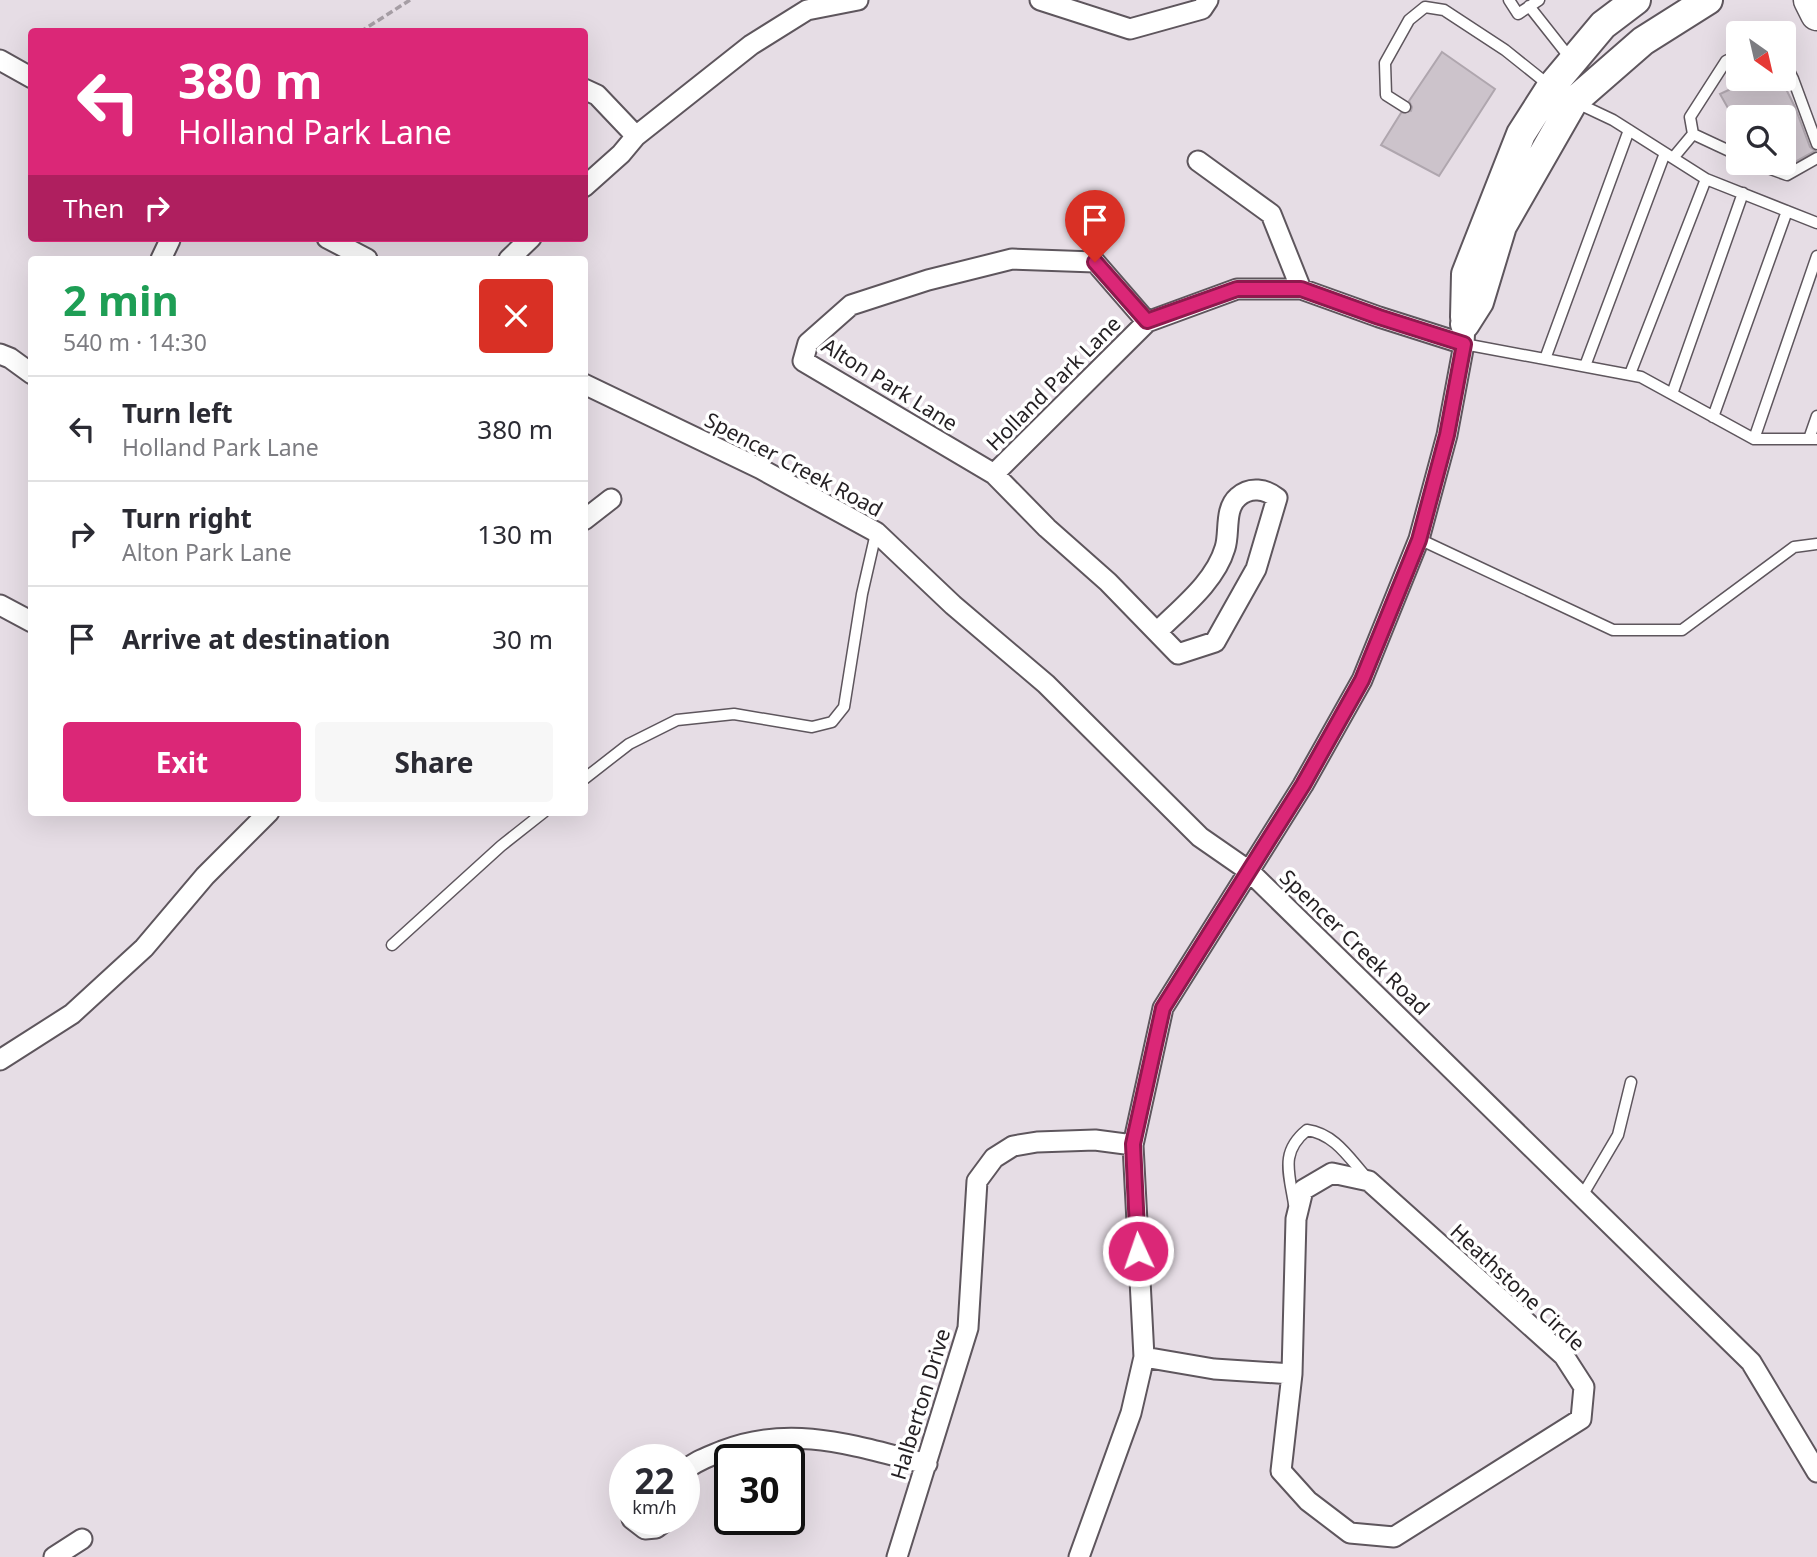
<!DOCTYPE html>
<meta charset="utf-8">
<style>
body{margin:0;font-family:"Noto Sans",sans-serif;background:#f7f7f7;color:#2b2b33;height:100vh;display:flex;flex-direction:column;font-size:26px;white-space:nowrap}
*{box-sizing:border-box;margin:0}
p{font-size:23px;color:#7c7c81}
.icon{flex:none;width:38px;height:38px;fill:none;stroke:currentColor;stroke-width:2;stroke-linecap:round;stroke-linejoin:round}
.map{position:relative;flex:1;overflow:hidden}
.details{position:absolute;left:28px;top:256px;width:560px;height:560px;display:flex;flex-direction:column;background:#fff;border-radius:7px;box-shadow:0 7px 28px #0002}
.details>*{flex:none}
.top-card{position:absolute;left:28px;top:28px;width:560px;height:214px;border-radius:7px;box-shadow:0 7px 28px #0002;background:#db2777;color:#fff;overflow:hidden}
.needle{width:46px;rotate:146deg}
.tools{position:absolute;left:1726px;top:21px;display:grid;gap:14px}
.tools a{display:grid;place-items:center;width:70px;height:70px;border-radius:7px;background:#fff;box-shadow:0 7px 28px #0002;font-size:35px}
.speed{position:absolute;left:609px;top:1444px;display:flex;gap:14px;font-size:35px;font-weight:700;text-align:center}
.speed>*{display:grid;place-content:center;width:91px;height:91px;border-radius:50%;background:#fff;box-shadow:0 7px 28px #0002;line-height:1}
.speed small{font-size:18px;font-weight:400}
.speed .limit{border:4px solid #111;border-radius:10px;background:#fff;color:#111}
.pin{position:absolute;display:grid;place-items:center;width:60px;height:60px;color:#fff;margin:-72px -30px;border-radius:50% 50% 50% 0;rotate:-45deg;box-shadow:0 0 7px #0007}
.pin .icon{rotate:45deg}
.me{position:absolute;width:77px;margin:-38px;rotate:357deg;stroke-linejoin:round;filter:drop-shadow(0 0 5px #0008)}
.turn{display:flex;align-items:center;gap:24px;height:147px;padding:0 35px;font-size:32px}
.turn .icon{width:91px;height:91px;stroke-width:2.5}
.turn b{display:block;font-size:49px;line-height:60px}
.then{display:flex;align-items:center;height:66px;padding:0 35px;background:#0003;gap:14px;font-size:26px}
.round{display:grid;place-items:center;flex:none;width:74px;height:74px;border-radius:7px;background:#f7f7f7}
.summary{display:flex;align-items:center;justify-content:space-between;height:119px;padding:0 35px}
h1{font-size:42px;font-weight:700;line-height:52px;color:#1e9e55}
.action{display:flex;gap:14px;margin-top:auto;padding:14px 35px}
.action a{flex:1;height:80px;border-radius:7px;background:#db2777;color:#fff;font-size:28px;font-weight:700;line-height:80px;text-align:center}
.action a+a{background:#f7f7f7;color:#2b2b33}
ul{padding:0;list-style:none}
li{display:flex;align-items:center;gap:21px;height:105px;padding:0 35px;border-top:2px solid #e1e1e2}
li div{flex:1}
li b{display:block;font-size:26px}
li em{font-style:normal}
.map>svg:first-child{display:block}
.building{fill:#ccc3cb;stroke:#afa6ae;stroke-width:2}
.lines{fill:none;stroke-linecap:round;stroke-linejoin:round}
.lane-casing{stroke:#5e565d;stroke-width:13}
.street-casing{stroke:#5e565d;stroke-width:23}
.secondary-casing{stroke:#5e565d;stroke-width:32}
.primary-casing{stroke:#5e565d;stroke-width:35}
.path{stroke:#a69ea5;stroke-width:3.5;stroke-dasharray:7 3.5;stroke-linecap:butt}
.lane{stroke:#fff;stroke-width:10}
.street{stroke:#fff;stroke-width:19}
.secondary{stroke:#fff;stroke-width:28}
.primary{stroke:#fff;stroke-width:32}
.route-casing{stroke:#8e194d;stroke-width:18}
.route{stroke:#db2777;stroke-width:12}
.labels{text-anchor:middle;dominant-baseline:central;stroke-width:7;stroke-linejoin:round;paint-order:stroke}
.street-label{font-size:21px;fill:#252124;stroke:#fff}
</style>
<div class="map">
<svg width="1817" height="1557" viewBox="0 0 1817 1557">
<rect width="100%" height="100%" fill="#e6dde5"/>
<path class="building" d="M1442,52L1495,89L1439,176L1381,145L1401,113L1411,111L1412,107L1409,101Z
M1752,79H1781L1795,107L1810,147L1815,151L1786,167L1783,166V117H1733L1720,94Z"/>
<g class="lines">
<g class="lane-casing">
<path id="lane" d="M1509,0L1518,14L1539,0
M1529,6L1570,58
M1783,59L1793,79L1817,144
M1577,103L1613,120L1706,179L1817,223
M1405,107L1386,95L1385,63L1409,20L1425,7L1444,10L1505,50L1550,86
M1693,134L1690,117L1726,61L1738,55
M1693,134L1738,155
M1673,158L1693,134
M1754,163L1787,175L1817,158
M1464,344L1641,377L1754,439H1817
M1545,359L1629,130
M1585,366L1665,153
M1630,374L1706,179
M1672,394L1743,193
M1713,417L1787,211
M1754,439L1817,256
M1809,439L1817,416
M1419,539L1613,630H1682L1794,547L1817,544
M584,779L629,744L677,720L734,714L812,727L832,722L844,707L862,594L876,533
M392,945L501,846L544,812
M1582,1196L1618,1135L1631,1082
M1294,1204C1289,1172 1280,1152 1307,1130C1335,1134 1349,1158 1367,1178"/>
</g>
<g class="street-casing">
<path id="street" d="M1040,0L1130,29L1202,9L1208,0
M0,60L32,78
M584,89L597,95L636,136
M1198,161L1271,214L1301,289
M584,187L621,154L636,136L751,45L807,10L858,0
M327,238L367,259
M161,259L170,240
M509,259L531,238
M1147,322L1095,262L1012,259L928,280L851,305L808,343L803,361L994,474L1047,528L1108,582L1178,654L1215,642L1256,569L1277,498C1266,489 1250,486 1238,497C1224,509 1230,533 1225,548C1215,582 1181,608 1157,632
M0,354L10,358L32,374
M584,384L761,469L876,532L953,605L1046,684L1200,837L1249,871L1751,1362L1817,1472
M994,474L1147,322L1237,289H1301L1379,317L1464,344
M584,520L611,499
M0,605L32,622
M0,1060L72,1014L144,948L205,876L269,812
M1332,1173L1369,1181L1564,1356L1584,1387L1581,1419L1394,1537L1350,1533L1308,1501L1281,1471L1292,1374L1296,1219L1303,1190Z
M1144,1357L1214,1369L1292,1374
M684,1471C695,1461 708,1457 722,1451C792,1423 858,1447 927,1464
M632,1519L645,1529L656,1528L668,1519
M54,1557L82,1539
M897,1557L968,1328L977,1181L994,1158L1013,1146L1037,1142L1095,1140L1133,1145
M1079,1557L1131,1413L1144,1357L1133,1145L1163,1008L1303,785L1362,680L1419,539L1447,435L1464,344L1465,324"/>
</g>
<g class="secondary-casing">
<path id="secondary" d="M1465,317L1466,274L1521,134L1551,87L1603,25L1636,0
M1465,324L1479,302L1502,226L1573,102L1643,41L1708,0"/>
</g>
<g class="primary-casing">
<path id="primary" d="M1810,0L1817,14"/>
</g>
<path class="path" d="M360,32L410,0"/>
<use href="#lane" class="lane"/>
<use href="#street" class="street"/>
<use href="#secondary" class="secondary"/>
<use href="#primary" class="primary"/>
</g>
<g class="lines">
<g class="route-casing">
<path id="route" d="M1095,262L1147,321L1237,289H1301L1379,317L1464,344L1447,435L1419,540L1362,680L1303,785L1163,1008L1133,1144L1138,1251"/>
</g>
<use href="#route" class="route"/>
</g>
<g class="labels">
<g class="street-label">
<text transform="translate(1053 383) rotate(-45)">Holland Park Lane</text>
<text transform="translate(890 384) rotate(32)">Alton Park Lane</text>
<text transform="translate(794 464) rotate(28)">Spencer Creek Road</text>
<text transform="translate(1355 942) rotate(44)">Spencer Creek Road</text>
<text transform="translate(1518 1287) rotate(43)">Heathstone Circle</text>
<text transform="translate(920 1404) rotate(-73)">Halberton Drive</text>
</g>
</g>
</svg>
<div class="tools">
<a><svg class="needle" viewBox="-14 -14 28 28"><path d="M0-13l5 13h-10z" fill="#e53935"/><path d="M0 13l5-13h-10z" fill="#7c7c81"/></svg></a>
<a><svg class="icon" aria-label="search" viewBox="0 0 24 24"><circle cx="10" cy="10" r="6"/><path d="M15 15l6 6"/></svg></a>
</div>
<div class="speed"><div>22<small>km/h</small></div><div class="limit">30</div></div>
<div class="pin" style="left:1095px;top:262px;background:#d93025"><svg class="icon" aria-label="arrive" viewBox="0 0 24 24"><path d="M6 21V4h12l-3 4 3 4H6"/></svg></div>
<svg class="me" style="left:1138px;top:1251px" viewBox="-20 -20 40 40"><circle r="17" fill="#db2777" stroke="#fff" stroke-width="3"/><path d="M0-11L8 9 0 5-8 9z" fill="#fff"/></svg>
<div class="top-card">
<div class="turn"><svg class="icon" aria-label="left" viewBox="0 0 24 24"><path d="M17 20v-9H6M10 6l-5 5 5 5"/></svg><div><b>380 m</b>Holland Park Lane</div></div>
<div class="then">Then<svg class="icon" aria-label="right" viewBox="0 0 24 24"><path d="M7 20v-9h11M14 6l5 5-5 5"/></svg></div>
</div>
<section class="details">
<div class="summary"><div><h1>2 min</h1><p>540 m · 14:30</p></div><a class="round" style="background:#d93025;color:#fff"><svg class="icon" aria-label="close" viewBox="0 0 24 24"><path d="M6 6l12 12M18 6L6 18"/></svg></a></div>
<ul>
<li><svg class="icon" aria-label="left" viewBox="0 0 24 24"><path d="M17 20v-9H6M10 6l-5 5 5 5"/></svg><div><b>Turn left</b><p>Holland Park Lane</p></div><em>380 m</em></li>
<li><svg class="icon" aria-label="right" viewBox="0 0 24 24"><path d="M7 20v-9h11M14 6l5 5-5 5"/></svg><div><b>Turn right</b><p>Alton Park Lane</p></div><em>130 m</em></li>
<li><svg class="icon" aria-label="arrive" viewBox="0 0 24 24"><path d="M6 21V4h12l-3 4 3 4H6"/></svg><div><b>Arrive at destination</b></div><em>30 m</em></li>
</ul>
<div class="action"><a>Exit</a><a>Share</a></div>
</section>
</div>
